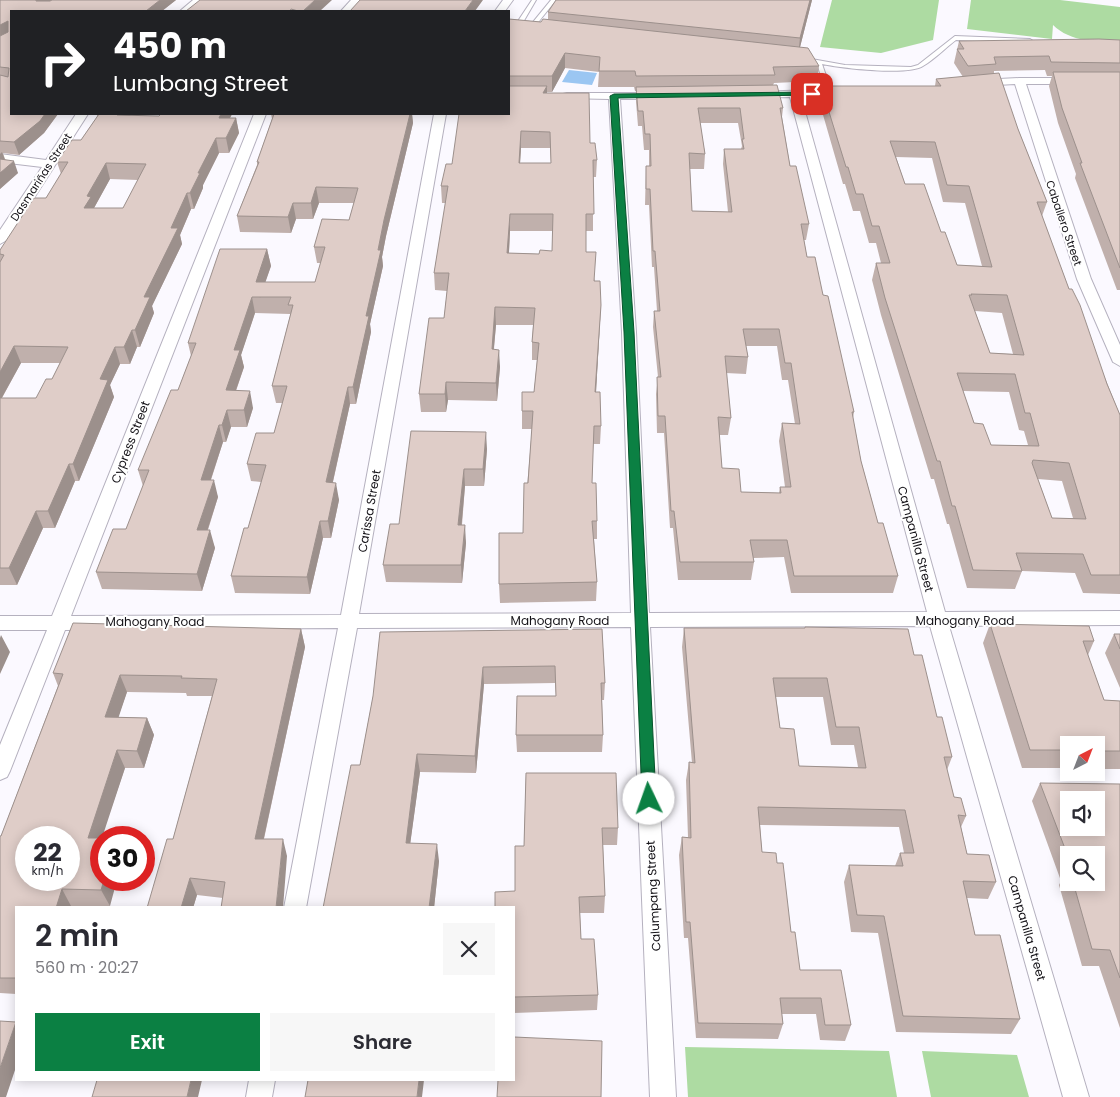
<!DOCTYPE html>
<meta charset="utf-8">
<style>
body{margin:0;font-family:Poppins,sans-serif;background:#f7f7f7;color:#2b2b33;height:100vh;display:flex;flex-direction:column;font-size:19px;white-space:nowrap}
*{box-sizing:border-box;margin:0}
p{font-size:16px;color:#7c7c81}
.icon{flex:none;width:28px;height:28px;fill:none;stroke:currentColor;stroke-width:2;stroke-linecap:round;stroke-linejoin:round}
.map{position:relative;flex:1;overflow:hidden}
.drawer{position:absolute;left:15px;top:906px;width:500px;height:175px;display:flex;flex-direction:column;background:#fff;border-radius:0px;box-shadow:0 2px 12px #0003}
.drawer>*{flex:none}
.guide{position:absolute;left:10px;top:10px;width:500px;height:105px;border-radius:0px;box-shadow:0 2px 12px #0003;background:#202124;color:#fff;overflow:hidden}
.needle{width:32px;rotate:42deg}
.controls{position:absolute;left:1060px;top:736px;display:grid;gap:10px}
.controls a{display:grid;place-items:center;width:45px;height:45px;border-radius:0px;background:#fff;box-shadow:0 2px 12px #0003;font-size:25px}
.speed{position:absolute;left:15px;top:826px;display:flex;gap:10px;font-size:25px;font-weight:700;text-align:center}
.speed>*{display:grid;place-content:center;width:65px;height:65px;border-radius:50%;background:#fff;box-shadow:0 2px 12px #0003;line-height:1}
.speed small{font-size:12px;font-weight:400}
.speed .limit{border:8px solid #d22;background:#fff;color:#111}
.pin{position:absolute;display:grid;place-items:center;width:42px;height:42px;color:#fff;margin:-21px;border-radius:10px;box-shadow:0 2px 8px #0006}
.me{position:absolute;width:55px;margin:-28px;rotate:357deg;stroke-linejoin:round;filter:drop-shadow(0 0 4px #0008)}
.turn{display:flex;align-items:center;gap:18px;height:105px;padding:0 20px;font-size:22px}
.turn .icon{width:65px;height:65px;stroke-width:2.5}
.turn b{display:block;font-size:35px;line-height:42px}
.round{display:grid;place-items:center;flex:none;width:52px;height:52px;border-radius:0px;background:#f7f7f7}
.headline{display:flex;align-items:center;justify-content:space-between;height:85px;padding:0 20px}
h1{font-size:30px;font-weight:600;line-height:38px}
.button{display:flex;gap:10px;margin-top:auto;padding:10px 20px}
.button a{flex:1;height:58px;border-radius:0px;background:#0b8043;color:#fff;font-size:20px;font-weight:600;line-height:58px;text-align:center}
.button a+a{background:#f7f7f7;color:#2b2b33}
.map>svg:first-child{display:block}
.green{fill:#addba2}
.water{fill:#9bc6f2}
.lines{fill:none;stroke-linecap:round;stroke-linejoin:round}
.lane-casing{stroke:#b5b1bf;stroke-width:2}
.street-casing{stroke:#b5b1bf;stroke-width:2}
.lane{fill:#fff;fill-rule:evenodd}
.street{fill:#fff;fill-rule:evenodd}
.wall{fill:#c0b0ac;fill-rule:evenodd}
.shaded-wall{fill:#9c908c}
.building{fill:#dfcdc8;stroke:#9c908c;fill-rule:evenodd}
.route{fill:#0b8043;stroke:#07532c}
.labels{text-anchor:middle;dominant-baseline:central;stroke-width:4;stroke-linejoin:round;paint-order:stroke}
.far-street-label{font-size:11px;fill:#141217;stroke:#fff}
.street-label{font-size:12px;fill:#141217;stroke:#fff}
</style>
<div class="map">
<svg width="1120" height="1097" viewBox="0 0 1120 1097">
<rect width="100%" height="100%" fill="#fbf9ff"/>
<path class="green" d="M832,0H939L933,40L881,53L820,47Z
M971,0H1060L1120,7V43C1098,42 1070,42 1053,25L1052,39L967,29Z
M685,1047L889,1051L897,1097H688Z
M922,1051L1017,1055L1029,1097H931Z"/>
<path class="water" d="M569,70L597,73L592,85L562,82Z"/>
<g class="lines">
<g class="lane-casing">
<path id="lane" d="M532,0H536L522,24H510V22L518,21Z
M551,0H556L532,30L509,29V26L529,27Z
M955,36L1030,39L1033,41L1030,43L956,40C945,48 935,59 923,66C908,76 841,68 822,64L832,93L829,95L826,93L817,63L803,60L806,58L845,65L911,67L918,65Z"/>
</g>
<g class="street-casing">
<path id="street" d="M193,0H204L191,11H180Z
M351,0H361L351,11H341Z
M503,0H513L505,11H495Z
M1019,78H1120V84H1026L1091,279L1120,345V366L1113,362L1077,279L1015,84L979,86L974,83L979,80Z
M843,89L849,92L847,94L801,97L945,612L1120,611V625L949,626L1089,1097H1063L930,626L650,627L676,1097H650L631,627L357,628L306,908H284L338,628L65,630L10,771L7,777L0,780V745L47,630H0V616H52L254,114H266L71,616L341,615L434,114H446L359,614L631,613L622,332L609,99L563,98V94L567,93H658L664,96L658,99H620L636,332L649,613L927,612L790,97L757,98L751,95L757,92Z
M76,114H88L7,240L0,244V230L42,167L0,162V154L46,160Z
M249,1080H275L272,1097H246Z"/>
</g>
<use href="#lane" class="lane"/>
<use href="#street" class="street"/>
</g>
<path class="wall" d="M0,0H176L162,11H11V114H58L44,133L19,155L3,153L5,159L18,173L0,189Z
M812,0L800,47L819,66L817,81L774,83L773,85L783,108L782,117L790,166L809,224L806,240H804L807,257L823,295L854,412L853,418L861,461L878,523L898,576L893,593H791L784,557L753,558L754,562L751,580H678L673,528H670L664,433H657L656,394L658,377L653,327L654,311H657L654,267H652L649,205H645L646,166H649V150H644L642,126H638L636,102V91H635L634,87H598L599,72L565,68L552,92H547V93L590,143L597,160L596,177H593V231H586V252L595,281L601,305L596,392L601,426L600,444H593L592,483L597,521V539H594L597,582L596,601L500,603L499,584L523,533L532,429H522V411L534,392L537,360H532V342L533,325H496L494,349L500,367L497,401L448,400L446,412H421L419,394L444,318L447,291L435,290L434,273L446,203H442L441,186L452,164L509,114V19L541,22L548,20V12ZM700,123H738L742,146L741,149H724L723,164L728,212L692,211L690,169H704L705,154ZM521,148H550L551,163H520ZM510,231H553L552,251L539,254L509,253ZM746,346H777L782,380H788L795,424L782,423L779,441L785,487H780L779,493L741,492L722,468L719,435H728L731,418L726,373L746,374L748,357Z
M1120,40V290H1117L1075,178L1076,174L1058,123L1049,86L1052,76H1047L1045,70L994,71V73L1018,129L1047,202L1042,216L1069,289L1120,415V594L1083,593L1075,573L1022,571L1015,589L967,588L949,524H947L934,479H931L881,315L872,280L876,263H881L876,243H869L860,211H853L845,184H843L819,101L821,86H935L936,79L963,77L954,63L959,41ZM896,157L932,158L943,202L965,203L982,266L957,265L941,232L905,184ZM975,311L1002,313L1013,354L990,353ZM963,391L1009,392L1019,430L1024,431L1028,445H991L974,423ZM1038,479L1062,481L1073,518H1052Z
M97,114H131L130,116H159L161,114H232L230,118H236L239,133L229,153H219L203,185V188L194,209H191L180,235L182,244L152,306L154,313L140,347H137L130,364H120L110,385L114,397L79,481H75L55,528H43L17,585H0V250L46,198L61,174L57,162L81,140L97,117ZM110,179L138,180L123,208H94ZM21,363H60L52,379L36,398H2Z
M271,114H412L413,123L386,236L382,257L383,266L370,324L371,332L356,404H350L333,482L339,500L331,538H323L310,594L235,593L231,576L248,528L261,482L251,481L247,464L274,433L283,403H276L272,386L290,316V314L255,313L241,355L244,367L236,391L253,408L247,427H231L226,442H223L211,480L218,497L208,530L215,548L202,591L102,589L96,572L126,529L143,486L138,470L178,390L191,356L188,343L267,249L271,266L265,282H315L321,263H317L314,247L349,220L354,203H319L313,219H296L291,233L240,232L237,216L257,165V162L272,119Z
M487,449L484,486H465L462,525L466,543L462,583L386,582L383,565L399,524Z
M990,624L1094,641L1088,655L1104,700L1120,701V769H1096V745H1069V768H1022L983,643Z
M805,627L914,655L952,757L947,770L954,797L966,816L961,827L967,854L996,882L988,899L967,898L975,935L1020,1019L1011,1034L896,1032L878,933L851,932L844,882L849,865L895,866L900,853H904L899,827L760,825L762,852L777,863L791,932L800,970L851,1025L845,1041L820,1040L816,1014H782L783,1024L778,1039L696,1038L688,938H684L679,855L682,837H688L686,780L689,762L692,763L682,647L684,628H805ZM776,697H823L831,745H854L858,767L799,766L780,728Z
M301,629L305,647L264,839L287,856L223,898L197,895L193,908H147L173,839L212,696H187L186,693L127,692L118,717L147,718L154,735L144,768H125L101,838L110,906H71L16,908V994L0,993V836H1L58,686L53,673Z
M602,629L605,683L604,700H602L603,735L602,752H517L516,735L556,696L555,683L484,684L476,773L420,772L410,844L439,861L434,908L360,765L373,696Z
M1114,634H1120V688L1105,653Z
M526,773L618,828L617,845H603L605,896L604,913H580L581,939L598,995L597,1010L514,1013V908L515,891L524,846Z
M1040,783L1120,784V1028L1099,966H1082L1059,885L1061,881L1032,801ZM1069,855L1096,882H1069Z"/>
<path class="shaded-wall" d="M36,0H53L40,9Z
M160,0H176L162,11H146Z
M315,0H332L320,11H303Z
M473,0H483L475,11H465Z
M810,0H812L798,55L800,38Z
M8,21L11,32L0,39V25Z
M565,53V68L552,92V76Z
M547,86V102L543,93Z
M45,114H58L44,133L19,155L14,142Z
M118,114H131L121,130L117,115Z
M221,114H232L222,133L219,118Z
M410,114H412L413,123L386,236L382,257L383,266L370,324L371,332L356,404L353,387L378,250L384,220Z
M236,118L239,133L229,153L226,138Z
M521,131V148L519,180V163Z
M216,138L219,153L203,185V188L194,209L190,193L198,173Z
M2,152L7,165L0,170V154Z
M14,161L18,173L0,189V173Z
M106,163L110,179L94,208H84L87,196Z
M316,187L319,203L313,219L311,203Z
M187,193L191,209L180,235L182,244L152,306L154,313L140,347L135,330L144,297L171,228Z
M293,203L296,219L291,233L288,217Z
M510,214V231L508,270L507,253Z
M267,249L271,266L260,298L256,282Z
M252,297L255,313L241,355L244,367L230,407L226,390L234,350Z
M601,305L600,322L595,410V392Z
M495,307L496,325L492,367V349Z
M132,330L137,347L130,364L124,347Z
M14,346L21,363L0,401V372Z
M115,347L120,364L110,385L114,397L79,481L73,464L100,379Z
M499,350L500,367L497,401L496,383Z
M446,382L448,400L446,412L445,394Z
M348,387L350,404L329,499L326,482Z
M250,391L253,408L247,427L244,410Z
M227,410L231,427L226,442L222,425Z
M219,425L223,442L205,497L201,480Z
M486,432L487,449L484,486L483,469Z
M69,464L75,481L55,528L48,511Z
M464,469L465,486L460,542L458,525Z
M214,480L218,497L202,547L197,530Z
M336,483L339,500L331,538L328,521Z
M36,511L43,528L17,585L9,568Z
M320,521L323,538L310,594L307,577Z
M465,525L466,543L462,583L461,565Z
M210,530L215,548L202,591L197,574Z
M301,629L305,647L260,856L255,839Z
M1,635L10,652L0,674V638Z
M483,667L484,684L476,773L475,756Z
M120,675L127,692L113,734L105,717Z
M147,718L154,735L144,768L137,751Z
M117,750L125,768L102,838H101V840L88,838Z
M417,754L420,772L408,860L406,843Z
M283,839L287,856L283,908H276Z
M437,844L439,861L434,908H429Z
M190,878L197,895L193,908H181Z
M104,880H117L110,906L101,890Z
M62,889L71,906L70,908H56Z
M16,1022V1067L6,1097H0V1068Z
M191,1080H202L198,1097H187Z
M419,1080H424L422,1097H417Z"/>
<path class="building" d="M0,0H36V1H50L52,0H160L146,11H11V114H45L40,121L14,142L0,141V75L8,77L9,68L0,67V36L8,32V21L0,25Z
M200,0H315L303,11H298L291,9L290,11H186Z
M360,0H473L465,11H350Z
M556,0H810L800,38L548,12Z
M509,19L541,22L543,19L808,48L819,66L773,67L775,75L636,76L635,71H599L600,57L565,53L552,76H509Z
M1099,39L1120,40V63L1051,62L1049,56L994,57L996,64L968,66L957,49H964L959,41Z
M1053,72H1120V268L1080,163H1082L1062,108Z
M999,73L1018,129L1047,202H1037L1069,289H1072L1080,305L1107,384L1120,415V575H1091L1083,554L1016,553L1022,571L973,570L955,506H952L940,461H937L885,298L876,263H890L879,226H872L863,194H856L848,167H846L821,86H941L936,79ZM890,141L935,142L947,185L969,186L992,267L957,265L945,232H941L924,184H905ZM971,294L1007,295L1024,355L990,353L969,295H972ZM957,373L1015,374L1025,413H1030L1039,446L991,445L983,424L974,423ZM1033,460L1069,463L1086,519L1052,518L1032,463Z
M777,85L783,108H780L790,166H796L809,224H801L807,257H815L823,295L828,296L854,412H852L861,461L878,523H883L898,576H794L787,540H750L754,562H680L674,511H671L665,416H658L657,377H661L654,311H660L655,251H653L650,189H646V166H651L650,134H645L643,111H638L636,87ZM698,108H740L744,139H742L744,149H724L732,212L692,211L689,153L705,154ZM743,329H779L785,363H791L800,424L782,423L791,487H780L781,493L741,492L739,469L722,468L718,417L731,418L725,356L748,357Z
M509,86H547L543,93H589L590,143H595L597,160H593L594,214H586V252H596L594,281H600L601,305L595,392H600L601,426H594L592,483H596L597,521H592L597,582L499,584V533H523L524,483H528L533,411H522V392H534L539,343L532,342L535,308L495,307L492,349L499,350L496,383L446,382L445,394H419L429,318H444L449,273H434L448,186H441L446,164H452L459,114H509ZM521,131L550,132L551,163H519ZM510,214H553L552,251L540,250L539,254L507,253Z
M99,114H118L117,115L159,116L161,114H221L219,118H236L226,138H216L198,173H200L190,193H187L171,228H178L144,297H150L135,330H132L124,347H115L100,379L108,380L73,464H69L48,511H36L9,568H0V398H36L46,379H52L68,347L14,346L0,372V262L4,255L0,254V250L34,198H46L68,162H57L72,140H81ZM106,163L146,164L123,208H84L91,197L87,196Z
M271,114H410L384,220L378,250H381L366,316H369L353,387H348L326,482L336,483L328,521H320L307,577L231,576L244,528H248L266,465L247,464L256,433H274L287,386H272L293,305H288L291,297H252L234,350H240L226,390L250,391L244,410H227L222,425H219L201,480H214L197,530H210L197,574L96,572L113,529H126L149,470H138L171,390H178L196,343H188L220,249H267L256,282H315L325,247H314L322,219L349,220L358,188L316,187L311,203H293L288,217L237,216L259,162H257L274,114Z
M0,159L14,161L0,173Z
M411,431L486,432L483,469H464L458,525H465L461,565H383L390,524H399Z
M73,623L301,629L255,839H283L276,908H221L225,882L190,878L181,908H147L167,839H173L217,679L181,678L182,676L120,675L105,717L147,718L137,751L117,750L88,838H101V880H104L101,890L62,889L56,908H16V978H0V836H1L63,674L53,673ZM26,838H69V880H26Z
M990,624L1089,626L1094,641H1083L1104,700L1120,701V751H1096V745H1069V750H1030Z
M805,627L908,629L914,655H922L937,717H942L952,757H944L954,797L961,798L966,816L958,815L967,854L989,855L996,882L963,881L975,935H1000L1020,1019L903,1016L884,916L857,915L849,865L903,866L900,853H914L905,810L758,807L762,852L776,853L777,863H783L791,932H795L800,970H841L851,1025H825L821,998H780L783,1024L698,1023L690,922H686L682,837L691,838L689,762L695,763L684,628H805ZM773,678H827L836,727H859L866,768L799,766L794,729L780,728Z
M602,629L605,683H601L603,735H516L517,696H556L555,666L483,667L475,756L417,754L406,843L437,844L429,908H323L351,765H360L373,696L380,632Z
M1114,634H1120V649Z
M526,773H616L618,828H602L605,896L579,897L581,939H594L598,995L514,997V908H495V892L515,891V846H524Z
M1040,783L1120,784V978L1110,950L1092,949L1073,882H1096V855H1069V859ZM1069,800H1096V828H1069Z
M0,1021L16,1022L0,1068Z
M514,1037L602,1041L601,1097H497L498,1080H514Z
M97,1080H191L187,1097H92Z
M308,1080H419L417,1097H305Z"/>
<path class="route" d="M812,92L814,95L618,98L634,332L656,799L654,803H644L642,799L624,332L610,96L614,94Z"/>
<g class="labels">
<g class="far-street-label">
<text transform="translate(41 177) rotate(-57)">Dasmariñas Street</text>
<text transform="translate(1064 223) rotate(71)">Caballero Street</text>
</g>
<g class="street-label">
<text transform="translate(130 442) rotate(-69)">Cypress Street</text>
<text transform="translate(369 511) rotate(-80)">Carissa Street</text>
<text transform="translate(916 539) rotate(75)">Campanilla Street</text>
<text x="560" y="620">Mahogany Road</text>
<text x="965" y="620">Mahogany Road</text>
<text x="155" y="621">Mahogany Road</text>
<text transform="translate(653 896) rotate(-93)">Calumpang Street</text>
<text transform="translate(1027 928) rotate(74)">Campanilla Street</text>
</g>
</g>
</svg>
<div class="controls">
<a><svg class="needle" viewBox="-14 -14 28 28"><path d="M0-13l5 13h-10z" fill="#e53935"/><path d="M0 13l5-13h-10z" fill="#7c7c81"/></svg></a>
<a><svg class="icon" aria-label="sound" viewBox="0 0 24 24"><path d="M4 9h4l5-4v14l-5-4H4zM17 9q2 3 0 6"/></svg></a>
<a><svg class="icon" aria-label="search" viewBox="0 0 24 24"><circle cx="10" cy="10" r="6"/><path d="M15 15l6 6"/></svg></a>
</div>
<div class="speed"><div>22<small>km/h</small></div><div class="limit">30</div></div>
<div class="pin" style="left:812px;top:94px;background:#d93025"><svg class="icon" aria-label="arrive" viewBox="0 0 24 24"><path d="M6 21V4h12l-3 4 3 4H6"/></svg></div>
<svg class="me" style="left:649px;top:799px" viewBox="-20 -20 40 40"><circle r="19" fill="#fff"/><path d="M0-13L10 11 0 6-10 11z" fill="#0b8043"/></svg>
<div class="guide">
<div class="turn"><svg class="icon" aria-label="right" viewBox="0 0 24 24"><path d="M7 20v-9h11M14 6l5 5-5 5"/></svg><div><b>450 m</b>Lumbang Street</div></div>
</div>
<section class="drawer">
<div class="headline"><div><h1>2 min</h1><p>560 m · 20:27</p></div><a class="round"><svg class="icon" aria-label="close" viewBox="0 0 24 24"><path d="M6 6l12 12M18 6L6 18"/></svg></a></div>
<div class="button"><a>Exit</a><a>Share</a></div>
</section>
</div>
